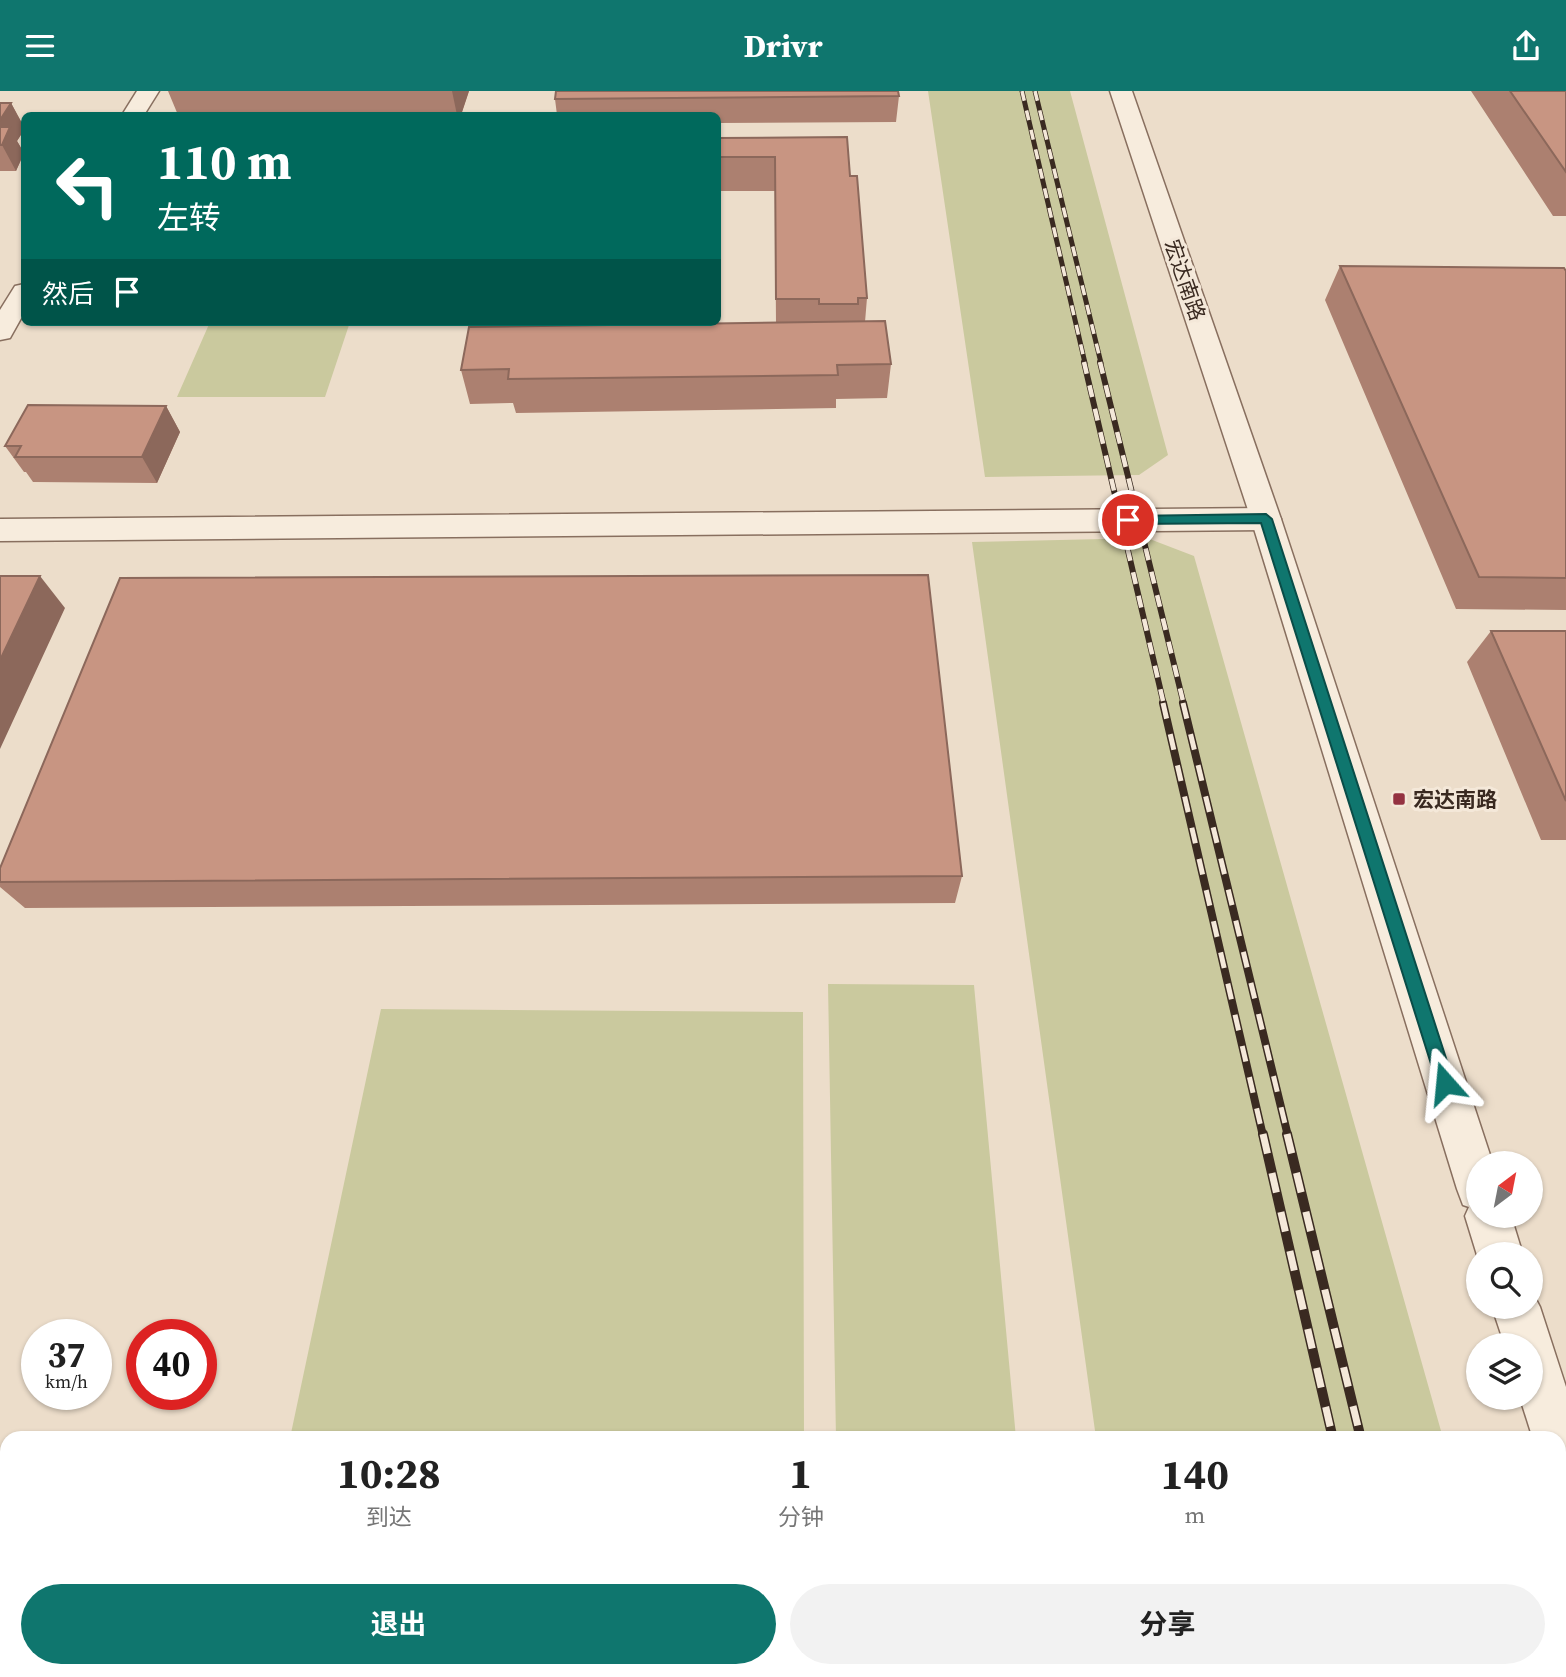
<!DOCTYPE html>
<html lang="zh">
<meta charset="utf-8">
<style>
body{margin:0;font-family:"Source Serif 4","Noto Sans SC",serif;background:#f2f2f2;color:#222;height:100vh;display:flex;flex-direction:column;font-size:26px;white-space:nowrap}
*{box-sizing:border-box;margin:0}
p{font-size:23px;color:#767676}
.icon{flex:none;width:38px;height:38px;fill:none;stroke:currentColor;stroke-width:2;stroke-linecap:round;stroke-linejoin:round}
.map{position:relative;flex:1;overflow:hidden}
.details{position:absolute;left:0px;top:1340px;width:1566px;height:247px;display:flex;flex-direction:column;background:#fff;border-radius:21px 21px 0 0;box-shadow:0 2px 5px #0004}
.details>*{flex:none}
.banner{position:absolute;left:21px;top:21px;width:700px;height:214px;border-radius:10px;box-shadow:0 2px 5px #0004;background:#00695c;color:#fff;overflow:hidden}
.needle{width:46px;rotate:32deg}
.fabs{position:absolute;left:1466px;top:1060px;display:grid;gap:14px}
.fabs a{display:grid;place-items:center;width:77px;height:77px;border-radius:50%;background:#fff;box-shadow:0 2px 5px #0004;font-size:35px}
.speed{position:absolute;left:21px;top:1228px;display:flex;gap:14px;font-size:35px;font-weight:700;text-align:center}
.speed>*{display:grid;place-content:center;width:91px;height:91px;border-radius:50%;background:#fff;box-shadow:0 2px 5px #0004;line-height:1}
.speed small{font-size:18px;font-weight:400}
.speed .limit{border:10px solid #d22;background:#fff;color:#111}
.pin{position:absolute;display:grid;place-items:center;width:60px;height:60px;color:#fff;margin:-30px;border:4px solid #fff;border-radius:50%;box-shadow:0 2px 7px #0007}
.me{position:absolute;width:77px;margin:-38px;rotate:342deg;stroke-linejoin:round;filter:drop-shadow(0 0 5px #0008)}
.turn{display:flex;align-items:center;gap:24px;height:147px;padding:0 21px;font-size:32px}
.turn .icon{width:91px;height:91px;stroke-width:2.5}
.turn b{display:block;font-size:49px;line-height:60px}
.then{display:flex;align-items:center;height:66px;padding:0 21px;background:#0003;gap:14px;font-size:26px}
.eta{display:flex;justify-content:space-evenly;align-items:center;height:119px;text-align:center}
.eta b{font-size:42px;font-weight:700;line-height:49px}
.button{display:flex;gap:14px;margin-top:auto;padding:14px 21px}
.button a{flex:1;height:80px;border-radius:42px;background:#0f766e;color:#fff;font-size:28px;font-weight:700;line-height:80px;text-align:center}
.button a+a{background:#f2f2f2;color:#222}
header{display:flex;justify-content:space-between;align-items:center;height:91px;padding:0 21px;background:#0f766e;color:#fff;font-size:32px;font-weight:700}
.map>svg:first-child{display:block}
.green{fill:#cac99e}
.lines{fill:none;stroke-linecap:round;stroke-linejoin:round}
.minor-casing{stroke:#886f5f;stroke-width:3}
.tertiary-casing{stroke:#886f5f;stroke-width:3}
.minor{fill:#f7ecdd;fill-rule:evenodd}
.tertiary{fill:#f7ecdd;fill-rule:evenodd}
.rail-far3-casing{stroke:#3a2a21;stroke-width:5}
.rail-far2-casing{stroke:#3a2a21;stroke-width:6}
.rail-far1-casing{stroke:#3a2a21;stroke-width:8}
.rail-casing{stroke:#3a2a21;stroke-width:10}
.rail-far3{stroke:#f4e8d9;stroke-width:3.5;stroke-dasharray:10;stroke-linecap:butt}
.rail-far2{stroke:#f4e8d9;stroke-width:4.5;stroke-dasharray:12;stroke-linecap:butt}
.rail-far1{stroke:#f4e8d9;stroke-width:5;stroke-dasharray:16;stroke-linecap:butt}
.rail{stroke:#f4e8d9;stroke-width:7;stroke-dasharray:20;stroke-linecap:butt}
.wall{fill:#ac8070}
.shaded-wall{fill:#8c685b}
.building{fill:#c89582;stroke:#8c685b;stroke-width:2}
.route{fill:#0f766e;stroke:#0a4d48;stroke-width:2}
.poi-dot{fill:#943241;stroke:#f4e8d9;stroke-width:2.5}
.labels{text-anchor:middle;dominant-baseline:central;stroke-width:6;stroke-linejoin:round;paint-order:stroke}
.street-label{font-size:21px;fill:#3a2a21;stroke:#f4e8d9}
.poi-label{font-size:21px;font-weight:bold;fill:#3a2a21;stroke:#f4e8d9;text-anchor:start}
</style>
<header><svg class="icon" aria-label="menu" viewBox="0 0 24 24"><path d="M4 6h16M4 12h16M4 18h16"/></svg>Drivr<svg class="icon" aria-label="share" viewBox="0 0 24 24"><path d="M12 15V3M7 8l5-5 5 5M5 13v7h14v-7"/></svg></header>
<div class="map">
<svg width="1566" height="1586" viewBox="0 0 1566 1586">
<rect width="100%" height="100%" fill="#ecddca"/>
<path class="green" d="M928,0H1070L1168,364L1139,384L985,386Z
M210,231H350L325,306H177Z
M1147,447L1194,465L1443,1347H1096L972,451Z
M828,893L974,894L1016,1347H836Z
M381,918L803,921L804,1347H290Z
M241,1580H805V1586H240Z
M840,1580H1038V1586H840Z
M1128,1580H1509L1511,1586H1129Z"/>
<g class="lines">
<g class="minor-casing">
<path id="minor" d="M137,0H159L144,24H122Z
M24,193V222L10,247L0,249V219L15,195Z
M1266,417L1277,421L1281,428L1277,435L1266,439L0,450V428Z"/>
</g>
<g class="tertiary-casing">
<path id="tertiary" d="M1110,0H1132L1281,428L1493,1073H1479V1125H1511L1523,1164H1479V1169L1477,1164L1465,1125L1469,1116L1463,1114L1457,1098L1251,428Z
M1531,1199L1540,1216L1566,1296V1370L1559,1373V1348H1533L1520,1307H1531V1255H1505L1492,1216H1531Z"/>
</g>
<use href="#minor" class="minor"/>
<use href="#tertiary" class="tertiary"/>
<g class="rail-far3-casing">
<path id="rail-far3" d="M1022,0L1085,272
M1035,0L1101,272"/>
</g>
<g class="rail-far2-casing">
<path id="rail-far2" d="M1084,271L1164,614
M1100,271L1184,614"/>
</g>
<g class="rail-far1-casing">
<path id="rail-far1" d="M1163,612L1263,1045
M1183,612L1288,1045"/>
</g>
<g class="rail-casing">
<path id="rail" d="M1263,1043L1333,1348
M1287,1043L1361,1348
M1387,1580L1388,1586
M1418,1580L1419,1586"/>
</g>
<use href="#rail-far3" class="rail-far3"/>
<use href="#rail-far2" class="rail-far2"/>
<use href="#rail-far1" class="rail-far1"/>
<use href="#rail" class="rail"/>
</g>
<path class="wall" d="M168,0H469L461,24H178Z
M1471,0H1566V125H1553Z
M899,5L896,31L718,32V24H557L555,8Z
M0,12H11L24,36V39L17,50L24,62L16,80H0Z
M718,47L850,85L867,207L865,231L891,273L887,307L836,308V317L516,322L513,312L470,313L461,279L506,236L505,231H597L596,234L776,232L775,100H718Z
M1340,175L1566,180V519L1456,518L1325,209Z
M166,315L180,341L157,392L33,391L26,381H24L5,355Z
M1491,540H1566V749H1541L1467,571Z
M0,777L962,785L955,812L25,817L0,796Z"/>
<path class="shaded-wall" d="M452,0H469L461,24H457Z
M11,12L24,36V39L17,50L24,62L16,80L2,54L0,45V29Z
M166,315L180,341L157,392L142,366Z
M40,485L65,517L0,658V569Z"/>
<path class="building" d="M556,0H898L899,5L555,8Z
M1510,0H1566V81Z
M0,12H11L0,29Z
M0,36H10L2,54H0Z
M847,46L850,85H857L867,207H858V213H819V208H776L775,66H718V47Z
M1340,175L1564,177L1566,180V487L1479,486Z
M885,230L891,273L837,274L838,284L508,288L509,278L461,279L469,236Z
M28,314L166,315L142,366H15L21,355H5Z
M928,484L962,785L0,791V777L120,487Z
M0,485H40L0,569Z
M1491,540H1566V710Z"/>
<path class="route" d="M1266,423L1272,428L1454,992L1452,998L1445,1000L1439,998L1437,992L1261,432L1128,433L1122,429L1128,425Z"/>
<rect class="poi-dot" x="1392" y="701" width="14" height="14" rx="3.5"/>
<g class="labels">
<g class="street-label">
<text transform="translate(1185 189) rotate(71)">宏达南路</text>
</g>
<g class="poi-label">
<text x="1413" y="708">宏达南路</text>
</g>
</g>
</svg>
<div class="fabs">
<a><svg class="needle" viewBox="-14 -14 28 28"><path d="M0-13l5 13h-10z" fill="#e53935"/><path d="M0 13l5-13h-10z" fill="#767676"/></svg></a>
<a><svg class="icon" aria-label="search" viewBox="0 0 24 24"><circle cx="10" cy="10" r="6"/><path d="M15 15l6 6"/></svg></a>
<a><svg class="icon" aria-label="layers" viewBox="0 0 24 24"><path d="M12 4l9 5-9 5-9-5zM3 14l9 5 9-5"/></svg></a>
</div>
<div class="speed"><div>37<small>km/h</small></div><div class="limit">40</div></div>
<div class="pin" style="left:1128px;top:429px;background:#d93025"><svg class="icon" aria-label="arrive" viewBox="0 0 24 24"><path d="M6 21V4h12l-3 4 3 4H6"/></svg></div>
<svg class="me" style="left:1445px;top:992px" viewBox="-20 -20 40 40"><path d="M0-17L14 15 0 8-14 15z" fill="#0f766e" stroke="#fff" stroke-width="4"/></svg>
<div class="banner">
<div class="turn"><svg class="icon" aria-label="left" viewBox="0 0 24 24"><path d="M17 20v-9H6M10 6l-5 5 5 5"/></svg><div><b>110 m</b>左转</div></div>
<div class="then">然后<svg class="icon" aria-label="arrive" viewBox="0 0 24 24"><path d="M6 21V4h12l-3 4 3 4H6"/></svg></div>
</div>
<section class="details">
<div class="eta">
<div><b>10:28</b><p>到达</p></div>
<div><b>1</b><p>分钟</p></div>
<div><b>140</b><p>m</p></div>
</div>
<div class="button"><a>退出</a><a>分享</a></div>
</section>
</div>
